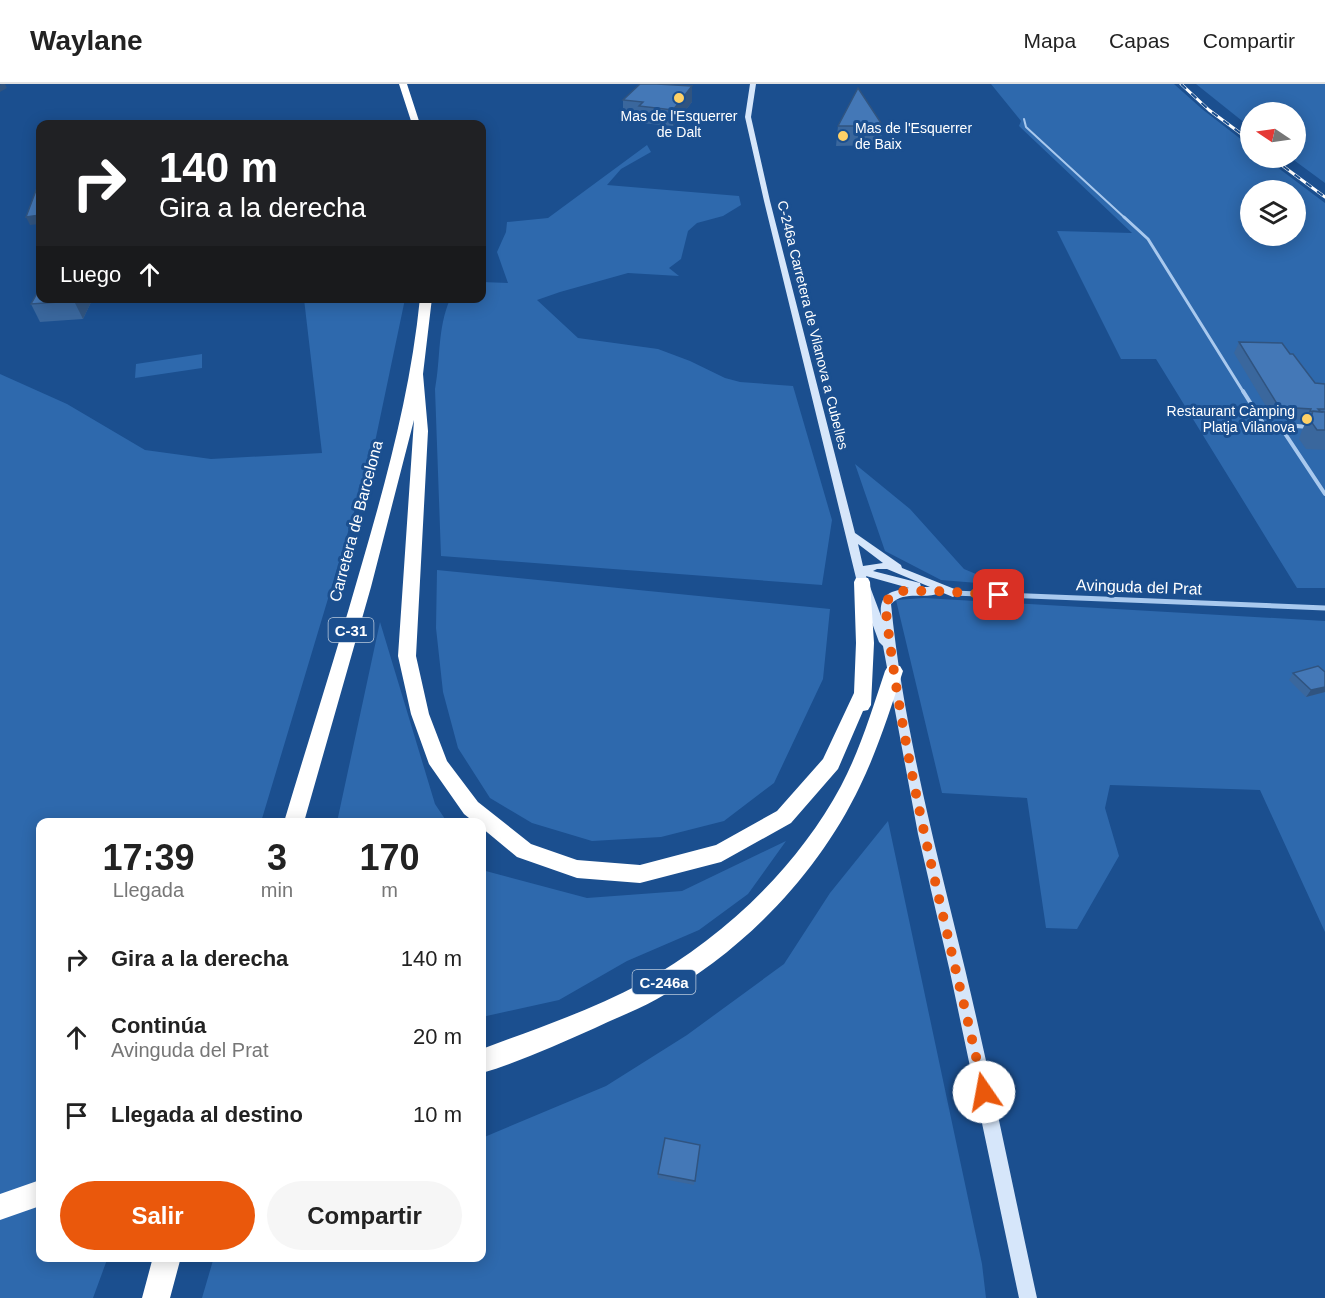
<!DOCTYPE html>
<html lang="es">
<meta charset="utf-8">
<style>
body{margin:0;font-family:Helvetica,sans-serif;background:#f6f6f6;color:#222;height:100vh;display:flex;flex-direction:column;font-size:22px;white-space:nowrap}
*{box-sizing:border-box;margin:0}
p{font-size:20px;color:#767676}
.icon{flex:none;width:33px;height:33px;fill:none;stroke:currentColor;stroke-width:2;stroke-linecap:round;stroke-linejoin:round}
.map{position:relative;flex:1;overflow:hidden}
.panel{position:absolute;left:36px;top:734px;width:450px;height:444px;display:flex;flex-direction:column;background:#fff;border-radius:12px;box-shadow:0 3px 15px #0003}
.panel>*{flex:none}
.hud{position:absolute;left:36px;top:36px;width:450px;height:183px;border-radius:12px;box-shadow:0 3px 15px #0003;background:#202124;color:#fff;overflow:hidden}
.needle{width:39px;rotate:283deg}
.tools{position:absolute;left:1240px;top:18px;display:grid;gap:12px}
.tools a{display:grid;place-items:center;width:66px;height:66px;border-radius:50%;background:#fff;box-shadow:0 3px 15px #0003;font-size:30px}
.pin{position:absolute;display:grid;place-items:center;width:51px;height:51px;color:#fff;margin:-26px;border-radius:12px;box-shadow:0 3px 9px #0006}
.me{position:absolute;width:66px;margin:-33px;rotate:348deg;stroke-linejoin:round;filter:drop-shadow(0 0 4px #0008)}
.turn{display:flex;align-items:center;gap:21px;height:126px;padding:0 24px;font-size:27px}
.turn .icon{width:78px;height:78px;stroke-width:2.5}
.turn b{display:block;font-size:42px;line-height:51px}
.then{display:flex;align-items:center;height:57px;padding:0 24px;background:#0003;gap:12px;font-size:22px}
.eta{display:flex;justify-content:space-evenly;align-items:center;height:102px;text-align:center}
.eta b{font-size:36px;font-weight:800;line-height:42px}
.action{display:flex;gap:12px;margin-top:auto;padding:12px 24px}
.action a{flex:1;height:69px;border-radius:36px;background:#ea580c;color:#fff;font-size:24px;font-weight:800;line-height:69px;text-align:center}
.action a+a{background:#f6f6f6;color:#222}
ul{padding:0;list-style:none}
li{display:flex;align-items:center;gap:18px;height:78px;padding:0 24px}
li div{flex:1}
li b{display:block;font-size:22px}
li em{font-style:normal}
header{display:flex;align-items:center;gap:36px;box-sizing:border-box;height:84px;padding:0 30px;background:#fff;border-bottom:2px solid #e0e0e0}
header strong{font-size:28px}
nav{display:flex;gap:33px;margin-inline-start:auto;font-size:21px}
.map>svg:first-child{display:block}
.green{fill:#2e69ad;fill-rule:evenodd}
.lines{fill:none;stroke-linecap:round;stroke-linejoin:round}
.lane-far2{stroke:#a9c9ee;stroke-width:2}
.lane-far1{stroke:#a9c9ee;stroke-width:3}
.lane{stroke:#a9c9ee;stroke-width:4}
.street{stroke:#a9c9ee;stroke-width:5}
.secondary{fill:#d6e6fa;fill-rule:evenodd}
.highway{fill:#fff;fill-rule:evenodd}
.rail-casing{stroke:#fff;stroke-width:3}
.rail{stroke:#1b4f8f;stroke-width:2;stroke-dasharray:7;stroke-linecap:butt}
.wall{fill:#3a679d}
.shaded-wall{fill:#305480}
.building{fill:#4478b7;stroke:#305480;stroke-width:1.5}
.route{stroke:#ea580c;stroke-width:10;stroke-dasharray:0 18}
.poi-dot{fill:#ffd166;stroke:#1b4f8f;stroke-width:2}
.labels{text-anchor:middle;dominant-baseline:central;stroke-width:6;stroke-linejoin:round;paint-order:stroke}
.far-poi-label{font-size:14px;fill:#fff;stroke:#1b4f8f}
.far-street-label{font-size:14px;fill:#fff;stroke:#1b4f8f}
.shield{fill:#1b4f8f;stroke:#bbcadd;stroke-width:1.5}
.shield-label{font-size:15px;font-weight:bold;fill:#fff}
.street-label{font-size:16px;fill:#fff;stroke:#1b4f8f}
</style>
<header>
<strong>Waylane</strong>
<nav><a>Mapa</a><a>Capas</a><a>Compartir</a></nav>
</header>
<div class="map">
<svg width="1325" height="1214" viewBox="0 0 1325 1214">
<rect width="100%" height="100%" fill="#1b4f8f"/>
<path class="green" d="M991,0H1174L1202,25L1251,63V74H1265L1325,119V504H1297L1156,275H1121L1057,147L1132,149L1019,42L1021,37ZM1251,106H1296V152H1251Z
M1196,0H1325V99L1291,74H1296V28H1251V44Z
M647,61L651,68L621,85L607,101L739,112L741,121L723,132L697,139L688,147L681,175L669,184L679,192L628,189L560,208L537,216L578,254L658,265L690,277L725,294L740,298L793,302L832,436L822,501L441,472L435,305C441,273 437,246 450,215L482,214V198L508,199L497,168L506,148L507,138L548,134Z
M304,215H405L375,358L261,738H40V1173H108L93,1214H0V290L67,320L145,366L211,375L322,369Z
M202,270V284L135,294L136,280Z
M855,380L910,425L964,485L1002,501L941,496L885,467Z
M437,486L830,525L823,595L774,699L724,737L661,753L592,757L532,739L490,714L458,664L443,608L436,544Z
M924,514L1325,537V848L1260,706L1110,701L1105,724L1119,772L1077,845L1046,844L1027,714L942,709L896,516Z
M380,538L435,720L447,738H337Z
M888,737L982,1180L986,1214H202L214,1173H482V1054L606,1002L687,951L784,880L830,809Z
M786,757L748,810L699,846L627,877L559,916L482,933V786L587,814L682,807Z"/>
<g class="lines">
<path class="lane-far2" d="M1024,35L1026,43L1126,135"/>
<path class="lane-far1" d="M1124,133L1148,155L1244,309"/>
<path class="lane" d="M1243,307L1263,339L1308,343
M1280,342L1325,410"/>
<path class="street" d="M953,509L1325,524"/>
<path class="secondary" d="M750,0H756L751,33L770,117L855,449L901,481L902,484L957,506L958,509L953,513L941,508C925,517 906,505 891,520C903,643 936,765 965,885C991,994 1013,1104 1037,1214H1019L950,888L918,750L883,562L879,558L857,498L764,117L745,33ZM858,460L883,479L863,482ZM877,485H887L930,503H921L920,499L873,487ZM866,492L909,504C889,507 879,511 881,532Z"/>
<path class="highway" d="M399,0H407L420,40H412Z
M420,214H432L423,290L428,347L416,572L429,630L447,677L478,718L531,760L577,776L640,781L716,761L777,727L823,675L854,609L856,559L854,498L856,494H868L870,498L874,559L871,621L868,626L863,627L838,685L791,739L721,778L640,799L577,794L517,773L482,744V738H474L464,730L429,680L411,630L398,572L414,336L371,503L304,738H284C310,651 338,564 363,476C388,390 411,304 420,214Z
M894,581L900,582L903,587C890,626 878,665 860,702C818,790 743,868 657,915C637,926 616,934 595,944C558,960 520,978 482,989V965C535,945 592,926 642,899C723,854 797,784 841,702C860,666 872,626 885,587L888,582Z
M40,1096V1122L0,1136V1110Z
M153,1173H181L170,1214H142Z"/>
<g class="rail-casing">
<path id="rail" d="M1181,0L1209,26L1251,57
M1272,74L1325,113"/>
</g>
<use href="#rail" class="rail"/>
</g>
<path class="wall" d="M692,2V18L673,42L640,39L639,34L623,32V16Z
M838,42H883L880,61L836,62Z
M93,214L83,235L40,238L31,220Z
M1239,258L1315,299L1325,300V366L1306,365L1299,355L1302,346L1306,338H1304L1305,336L1273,334L1234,269Z
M1325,588V608L1306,613L1289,596L1293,589Z
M700,1061L694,1101L658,1094V1090Z"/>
<path class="shaded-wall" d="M1,0H5L7,4L0,8V1Z
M692,2V18L673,42V26Z
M40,131V140L30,141L26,133Z
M76,214H93L83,235L74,217Z
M1325,603V608L1306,613L1311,606Z"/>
<path class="building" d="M640,0H657L692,2L673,26L639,22L643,18L623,16Z
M858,4L883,42H838Z
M38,101H40V131L26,133Z
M40,204V214H76L74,217L31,220Z
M1239,258L1282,259L1290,270H1293L1315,299L1325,300V325H1318L1321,328L1310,327L1311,325L1279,323Z
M1313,327L1325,328V346H1317L1310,336Z
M1318,582L1325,588V603L1311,606L1293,589Z
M665,1054L700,1061L695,1097L658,1090Z"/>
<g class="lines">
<path class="route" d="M984,1008C948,846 903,684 885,519L892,511L901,507H936L999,511"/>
</g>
<g class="poi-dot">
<circle cx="679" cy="14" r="6"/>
<circle cx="843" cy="52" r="6"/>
<circle cx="1307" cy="335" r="6"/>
</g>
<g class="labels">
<g class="far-poi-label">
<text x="679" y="32">Mas de l'Esquerrer<tspan x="679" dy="16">de Dalt</tspan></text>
<text x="855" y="44" text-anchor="start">Mas de l'Esquerrer<tspan x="855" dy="16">de Baix</tspan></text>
<text x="1295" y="327" text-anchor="end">Restaurant Càmping<tspan x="1295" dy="16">Platja Vilanova</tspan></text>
</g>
<g class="far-street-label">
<text transform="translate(813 241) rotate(76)">C-246a Carretera de Vilanova a Cubelles</text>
</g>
<g class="shield">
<rect x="328.5" y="534" width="45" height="24" rx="4.5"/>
<rect x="632.5" y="886" width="63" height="24" rx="4.5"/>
</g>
<g class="shield-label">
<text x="351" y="546">C-31</text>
<text x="664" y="898">C-246a</text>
</g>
<g class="street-label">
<text transform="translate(356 437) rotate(-75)">Carretera de Barcelona</text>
<text transform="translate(1139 503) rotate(2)">Avinguda del Prat</text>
</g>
</g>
</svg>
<div class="tools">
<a><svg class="needle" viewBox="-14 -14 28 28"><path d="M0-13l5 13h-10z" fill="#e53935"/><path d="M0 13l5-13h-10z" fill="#767676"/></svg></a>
<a><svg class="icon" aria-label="layers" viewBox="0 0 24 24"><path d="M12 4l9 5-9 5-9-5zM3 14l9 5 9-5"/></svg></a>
</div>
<div class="pin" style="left:999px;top:511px;background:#d93025"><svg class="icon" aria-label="arrive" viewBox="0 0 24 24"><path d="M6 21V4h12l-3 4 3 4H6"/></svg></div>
<svg class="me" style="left:984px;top:1008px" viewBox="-20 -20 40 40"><circle r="19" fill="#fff"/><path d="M0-13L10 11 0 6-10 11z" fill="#ea580c"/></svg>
<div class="hud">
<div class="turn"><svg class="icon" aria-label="right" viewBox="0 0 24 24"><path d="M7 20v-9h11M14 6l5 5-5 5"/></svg><div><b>140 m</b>Gira a la derecha</div></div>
<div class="then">Luego<svg class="icon" aria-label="ahead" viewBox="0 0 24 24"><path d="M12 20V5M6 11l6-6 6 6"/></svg></div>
</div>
<section class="panel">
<div class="eta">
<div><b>17:39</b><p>Llegada</p></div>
<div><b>3</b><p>min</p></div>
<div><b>170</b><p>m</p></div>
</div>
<ul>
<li><svg class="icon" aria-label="right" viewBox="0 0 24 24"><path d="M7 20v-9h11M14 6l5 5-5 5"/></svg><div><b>Gira a la derecha</b></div><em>140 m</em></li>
<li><svg class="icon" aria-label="ahead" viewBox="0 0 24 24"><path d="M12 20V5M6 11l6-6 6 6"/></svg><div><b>Continúa</b><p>Avinguda del Prat</p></div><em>20 m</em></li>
<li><svg class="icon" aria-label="arrive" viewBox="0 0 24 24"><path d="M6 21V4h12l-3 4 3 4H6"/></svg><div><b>Llegada al destino</b></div><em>10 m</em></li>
</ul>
<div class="action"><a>Salir</a><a>Compartir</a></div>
</section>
</div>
